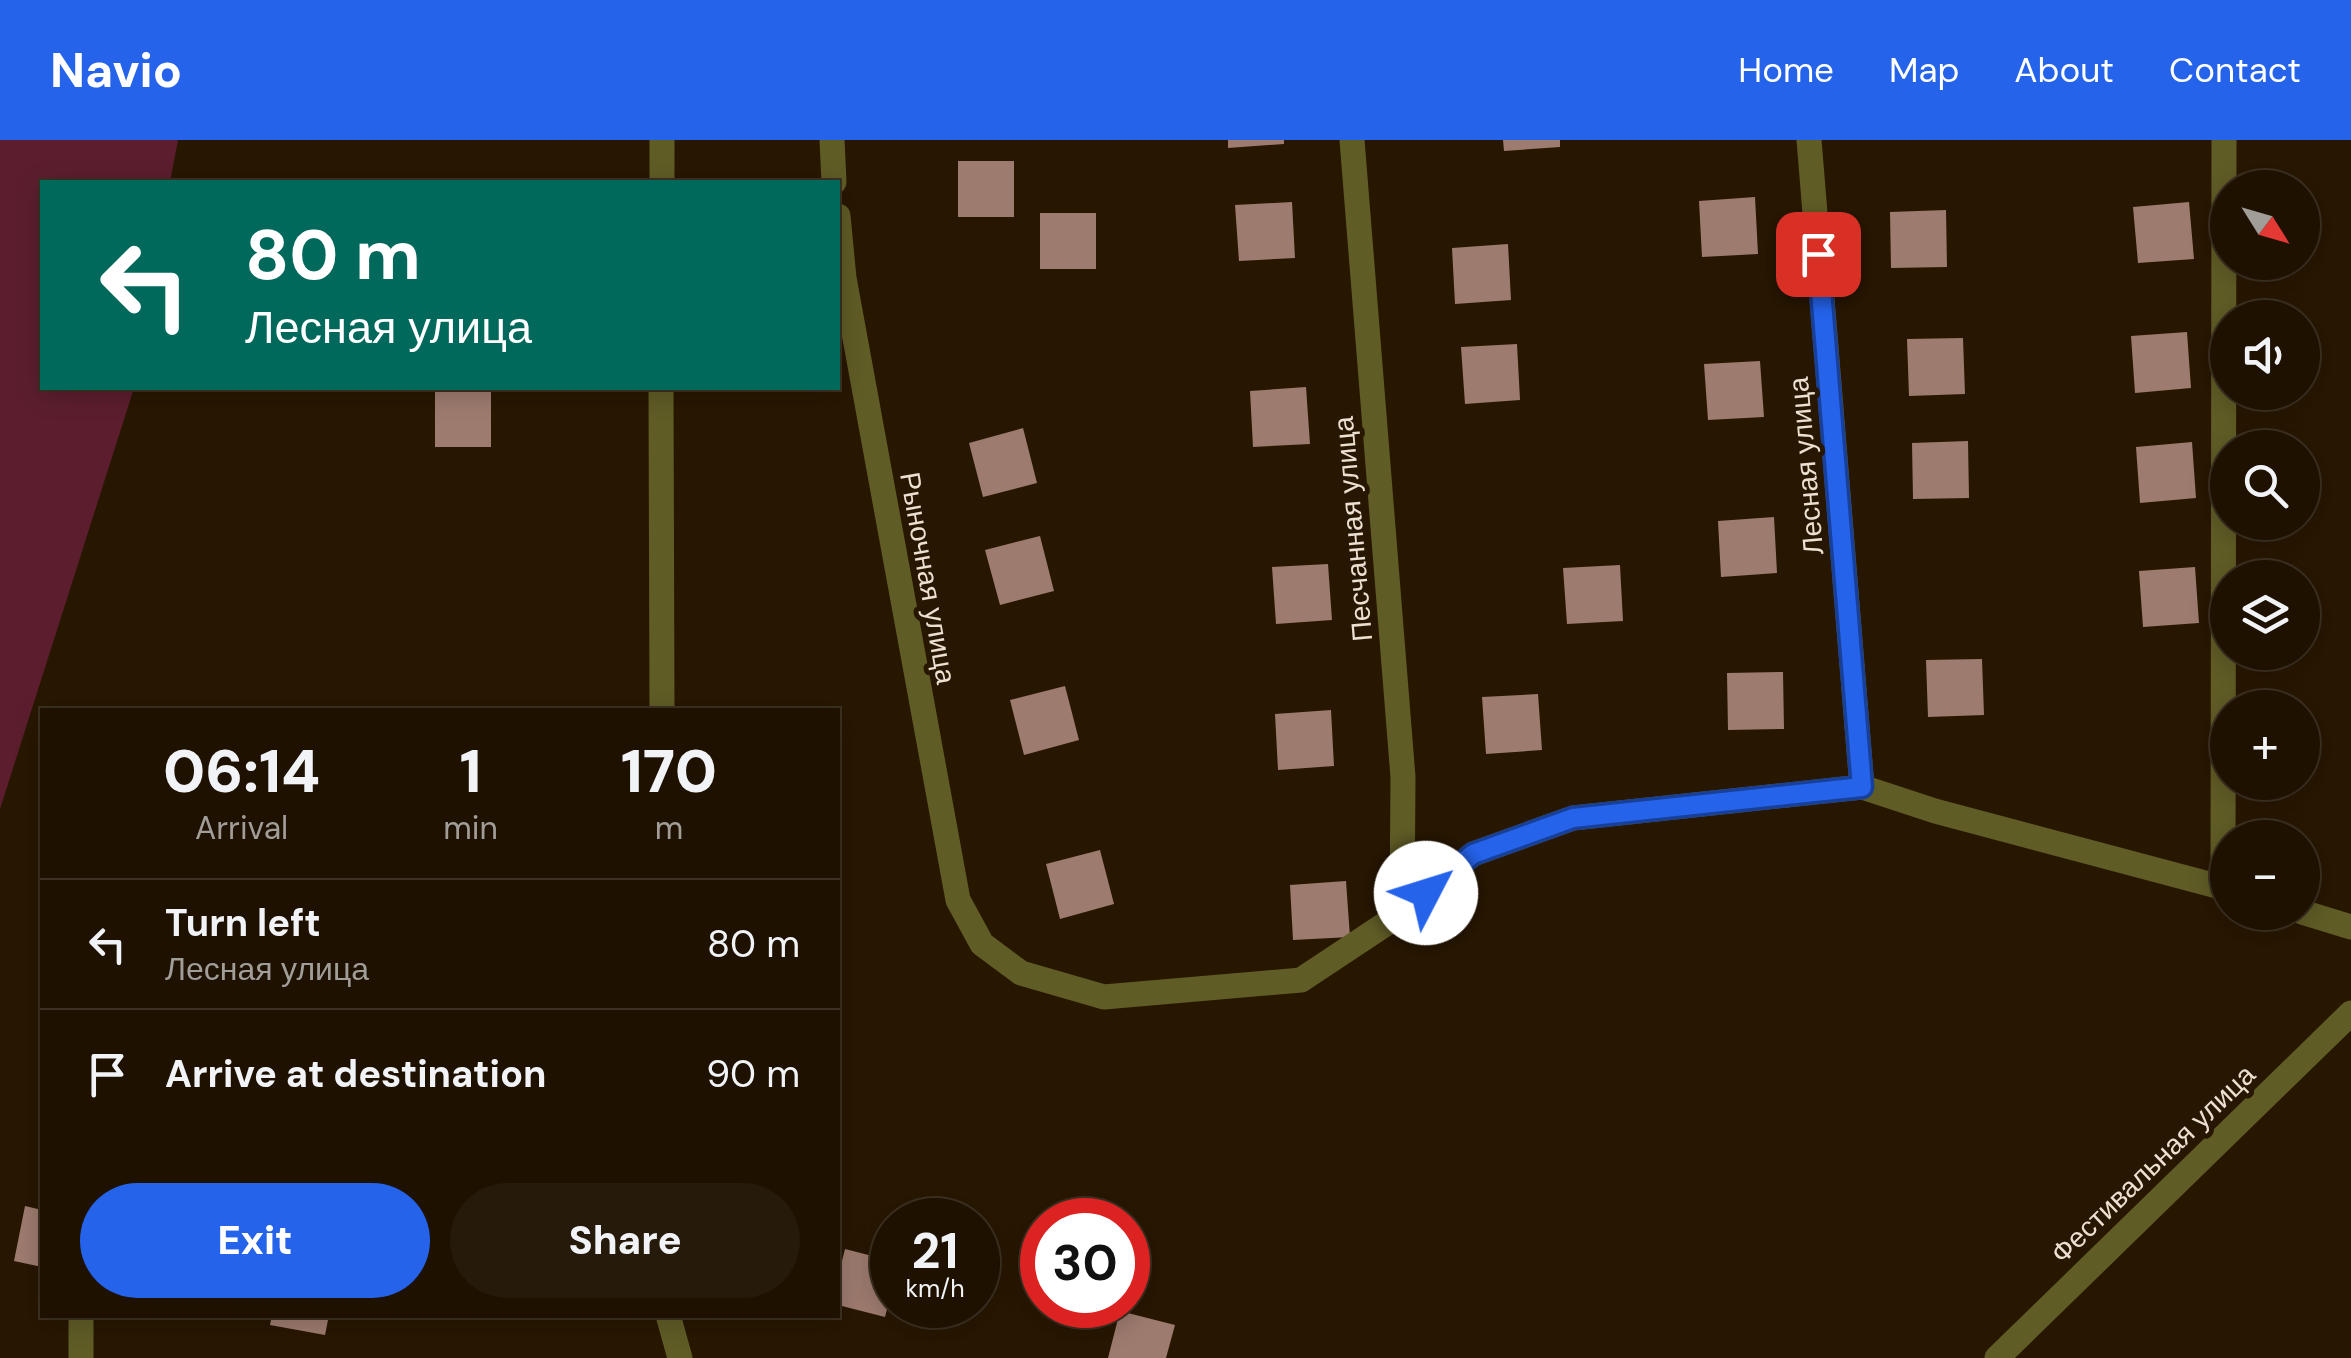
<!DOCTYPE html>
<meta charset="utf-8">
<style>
body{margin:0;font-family:"DM Sans",sans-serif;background:#261a0a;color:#f1f3f6;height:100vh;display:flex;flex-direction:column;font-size:38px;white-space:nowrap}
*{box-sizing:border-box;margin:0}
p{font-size:32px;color:#a19d99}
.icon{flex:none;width:55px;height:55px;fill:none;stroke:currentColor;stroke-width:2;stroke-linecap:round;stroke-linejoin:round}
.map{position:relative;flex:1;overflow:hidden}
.sheet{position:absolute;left:40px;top:568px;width:800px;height:610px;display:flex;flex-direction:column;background:#1e1100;border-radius:0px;box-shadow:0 5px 25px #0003,0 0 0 2px #3c3122}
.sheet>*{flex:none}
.hud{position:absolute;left:40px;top:40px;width:800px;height:210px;border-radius:0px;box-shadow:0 5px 25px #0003,0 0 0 2px #3c3122;background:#00695c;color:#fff;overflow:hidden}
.needle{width:65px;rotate:127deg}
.controls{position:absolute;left:2210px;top:30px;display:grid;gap:20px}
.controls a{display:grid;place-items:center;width:110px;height:110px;border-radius:50%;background:#1e1100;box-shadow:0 5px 25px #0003,0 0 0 2px #3c3122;font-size:50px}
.speed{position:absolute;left:870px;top:1058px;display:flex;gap:20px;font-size:50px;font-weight:700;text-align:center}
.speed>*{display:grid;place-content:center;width:130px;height:130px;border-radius:50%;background:#1e1100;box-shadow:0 5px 25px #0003,0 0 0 2px #3c3122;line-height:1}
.speed small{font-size:25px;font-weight:400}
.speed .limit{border:15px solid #d22;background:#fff;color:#111}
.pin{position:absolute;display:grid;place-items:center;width:85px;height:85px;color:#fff;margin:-42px;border-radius:20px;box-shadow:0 5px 15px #0006}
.me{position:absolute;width:110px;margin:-55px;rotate:50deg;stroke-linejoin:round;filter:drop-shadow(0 0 8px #0008)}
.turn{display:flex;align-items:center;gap:35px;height:210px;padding:0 40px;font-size:45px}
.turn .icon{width:130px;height:130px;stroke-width:2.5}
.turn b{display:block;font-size:70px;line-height:85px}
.eta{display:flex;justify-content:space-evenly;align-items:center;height:170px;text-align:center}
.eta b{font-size:60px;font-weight:800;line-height:70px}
.action{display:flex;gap:20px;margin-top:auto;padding:20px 40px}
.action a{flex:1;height:115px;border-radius:60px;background:#2563eb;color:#fff;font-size:40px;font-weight:800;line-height:115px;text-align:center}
.action a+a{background:#261a0a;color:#f1f3f6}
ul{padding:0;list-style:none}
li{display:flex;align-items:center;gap:30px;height:130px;padding:0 40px;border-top:2px solid #3c3122}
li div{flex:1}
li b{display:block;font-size:38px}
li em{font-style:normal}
header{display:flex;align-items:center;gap:60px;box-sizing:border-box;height:140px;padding:0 50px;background:#2563eb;color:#fff}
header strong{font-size:48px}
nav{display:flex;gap:55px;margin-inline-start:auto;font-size:35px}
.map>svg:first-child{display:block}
.green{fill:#5c1e2e}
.building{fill:#9e7b6f}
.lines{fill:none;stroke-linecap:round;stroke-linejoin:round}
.minor{stroke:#605c26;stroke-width:25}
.route-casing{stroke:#184099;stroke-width:25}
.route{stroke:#2563eb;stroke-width:18}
.labels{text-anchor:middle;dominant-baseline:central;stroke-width:10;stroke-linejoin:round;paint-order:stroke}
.street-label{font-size:28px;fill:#ece0d2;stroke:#281700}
</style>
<header>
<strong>Navio</strong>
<nav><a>Home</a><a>Map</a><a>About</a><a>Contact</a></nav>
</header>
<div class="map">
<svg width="2351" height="1218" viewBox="0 0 2351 1218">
<rect width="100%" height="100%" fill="#281700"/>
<path class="green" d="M0,0H178L170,42H42V248H134L0,669Z"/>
<path class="building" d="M1228,0H1284V4L1228,8Z
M1503,0H1560V7L1504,11Z
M958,21H1014V77H958Z
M1755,57L1758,114L1702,117L1699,61Z
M1292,62L1295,118L1239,121L1235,65Z
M2189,62L2194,119L2138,123L2133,67Z
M1946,70L1947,127L1891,128L1890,72Z
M1040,73H1096V129H1040Z
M1508,104L1511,160L1455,164L1452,108Z
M2187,192L2191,248L2135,253L2131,196Z
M1963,198L1965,254L1909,256L1907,199Z
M1517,204L1520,260L1465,264L1461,207Z
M1760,221L1764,277L1708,280L1704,224Z
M1306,247L1310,304L1253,307L1250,251Z
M435,251H491V307H435Z
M1023,288L1037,343L983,357L969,303Z
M1968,301L1969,358L1913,359L1912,303Z
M2192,302L2196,358L2140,363L2136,307Z
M1774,377L1777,433L1721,437L1718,381Z
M1040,396L1054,451L1000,465L985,410Z
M1328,424L1332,480L1276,484L1272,427Z
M1620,425L1623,481L1567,484L1563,428Z
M2195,427L2199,483L2143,487L2139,431Z
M1982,519L1984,575L1928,577L1926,520Z
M1783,532L1784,589L1728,590L1727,533Z
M1065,546L1079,600L1024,615L1010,560Z
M1538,554L1542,610L1486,614L1482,557Z
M1331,570L1334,626L1278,630L1275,574Z
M1100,710L1114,764L1060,779L1046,724Z
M1346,741L1350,797L1293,800L1290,745Z
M25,1066L42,1070V1127L14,1121Z
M845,1109L892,1121V1149L885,1177L838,1165V1137Z
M1120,1171L1175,1185L1166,1218H1108Z
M272,1175H329L325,1195L270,1185Z"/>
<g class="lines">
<path class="minor" d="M832,0L834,42
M1352,0L1403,637L1402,773
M1809,0L1862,647
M662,42V0
M838,76L844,138L958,760L982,804L1021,833L1104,857L1301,840L1402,773L1473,714L1573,678L1862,647L1935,671L2228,749
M661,248L662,570
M2223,747L2224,0
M2302,772L2351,787
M668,1175L680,1218
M81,1181V1218
M1997,1218L2351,873"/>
</g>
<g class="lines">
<g class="route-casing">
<path id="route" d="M1426,753L1473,714L1573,678L1862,647L1818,114"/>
</g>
<use href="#route" class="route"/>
</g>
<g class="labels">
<g class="street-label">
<text transform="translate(1806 326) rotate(-95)">Лесная улица</text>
<text transform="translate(1353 389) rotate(-95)">Песчанная улица</text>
<text transform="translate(928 438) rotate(80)">Рыночная улица</text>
<text transform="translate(2153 1024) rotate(-44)">Фестивальная улица</text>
</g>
</g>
</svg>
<div class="controls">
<a><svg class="needle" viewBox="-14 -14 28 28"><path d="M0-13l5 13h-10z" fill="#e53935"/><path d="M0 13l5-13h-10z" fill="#a19d99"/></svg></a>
<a><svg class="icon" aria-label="sound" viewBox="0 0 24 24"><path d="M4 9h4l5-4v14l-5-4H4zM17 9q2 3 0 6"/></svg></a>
<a><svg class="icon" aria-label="search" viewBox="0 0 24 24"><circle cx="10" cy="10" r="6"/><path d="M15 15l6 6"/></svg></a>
<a><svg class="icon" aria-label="layers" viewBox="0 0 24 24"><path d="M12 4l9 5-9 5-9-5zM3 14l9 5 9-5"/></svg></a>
<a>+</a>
<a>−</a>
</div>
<div class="speed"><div>21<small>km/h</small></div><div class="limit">30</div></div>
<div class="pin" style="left:1818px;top:114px;background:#d93025"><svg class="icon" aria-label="arrive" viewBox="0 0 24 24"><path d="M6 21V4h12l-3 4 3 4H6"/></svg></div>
<svg class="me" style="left:1426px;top:753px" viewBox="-20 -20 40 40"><circle r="19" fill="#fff"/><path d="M0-13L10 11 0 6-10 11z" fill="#2563eb"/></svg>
<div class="hud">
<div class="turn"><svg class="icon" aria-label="left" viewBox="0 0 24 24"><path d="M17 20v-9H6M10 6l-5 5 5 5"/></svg><div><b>80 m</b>Лесная улица</div></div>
</div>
<section class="sheet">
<div class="eta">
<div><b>06:14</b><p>Arrival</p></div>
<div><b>1</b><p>min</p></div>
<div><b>170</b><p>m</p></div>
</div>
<ul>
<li><svg class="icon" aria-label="left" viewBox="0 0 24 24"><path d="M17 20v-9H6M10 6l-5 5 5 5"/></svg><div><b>Turn left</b><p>Лесная улица</p></div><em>80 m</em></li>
<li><svg class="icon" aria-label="arrive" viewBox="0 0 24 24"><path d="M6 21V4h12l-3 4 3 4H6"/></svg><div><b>Arrive at destination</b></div><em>90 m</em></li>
</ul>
<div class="action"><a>Exit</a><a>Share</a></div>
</section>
</div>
